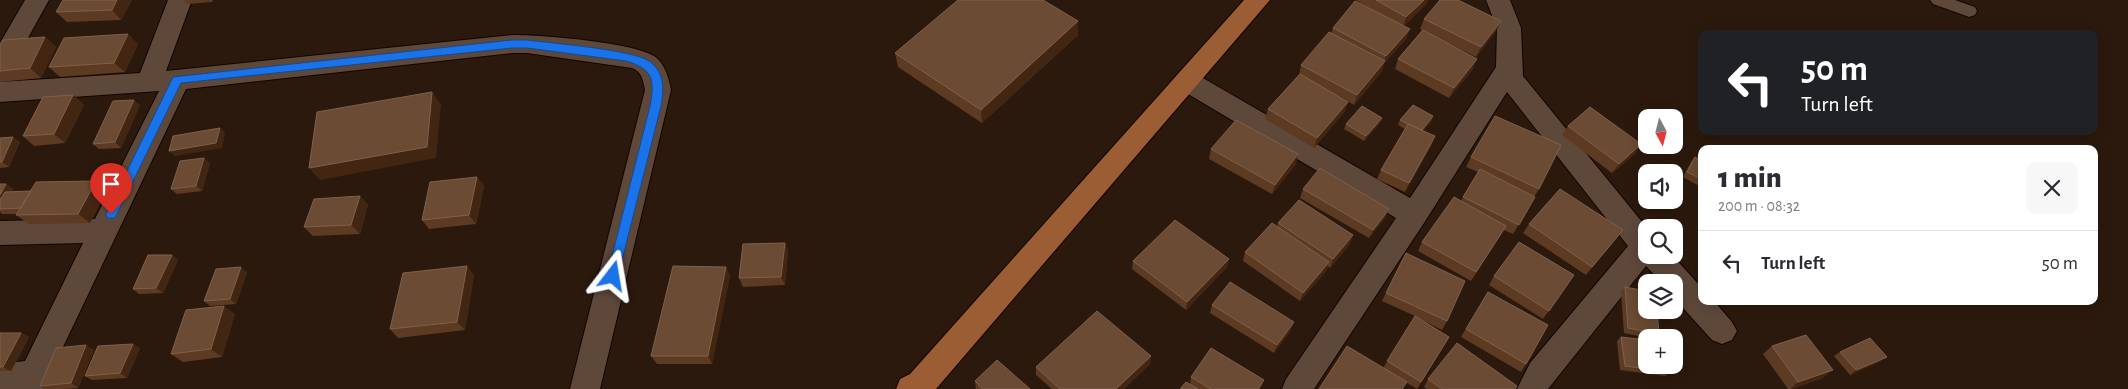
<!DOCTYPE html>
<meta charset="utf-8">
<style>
body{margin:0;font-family:"Alegreya Sans",sans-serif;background:#f7f7f7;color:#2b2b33;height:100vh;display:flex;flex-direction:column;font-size:19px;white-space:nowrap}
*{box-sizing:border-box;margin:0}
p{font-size:16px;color:#7c7c81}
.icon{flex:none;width:28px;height:28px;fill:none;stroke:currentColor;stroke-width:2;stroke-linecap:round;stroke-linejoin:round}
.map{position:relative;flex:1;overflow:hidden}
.side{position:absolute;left:1698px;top:145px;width:400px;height:160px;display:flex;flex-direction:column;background:#fff;border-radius:10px;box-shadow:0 2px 12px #0003}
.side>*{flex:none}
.top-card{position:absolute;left:1698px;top:30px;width:400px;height:105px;border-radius:10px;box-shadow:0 2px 12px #0003;background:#202124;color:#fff;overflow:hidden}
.needle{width:32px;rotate:173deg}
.buttons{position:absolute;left:1638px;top:109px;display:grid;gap:10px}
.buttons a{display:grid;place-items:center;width:45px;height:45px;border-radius:10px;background:#fff;box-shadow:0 2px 12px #0003;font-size:25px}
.pin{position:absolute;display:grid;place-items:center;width:42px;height:42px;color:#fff;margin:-51px -21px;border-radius:50% 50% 50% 0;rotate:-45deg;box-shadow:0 0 5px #0007}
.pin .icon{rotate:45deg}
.me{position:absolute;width:55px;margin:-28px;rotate:14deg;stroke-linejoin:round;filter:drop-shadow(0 0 4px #0008)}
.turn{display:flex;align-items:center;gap:18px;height:105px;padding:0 20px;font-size:22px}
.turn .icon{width:65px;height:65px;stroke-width:2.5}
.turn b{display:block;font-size:35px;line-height:42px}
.round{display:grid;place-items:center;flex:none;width:52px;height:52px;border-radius:10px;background:#f7f7f7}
.head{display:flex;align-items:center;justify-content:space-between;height:85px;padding:0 20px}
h1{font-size:30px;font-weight:800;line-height:38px}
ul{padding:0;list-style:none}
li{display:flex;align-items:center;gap:15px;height:65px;padding:0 20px;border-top:1px solid #e1e1e2}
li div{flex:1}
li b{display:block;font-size:19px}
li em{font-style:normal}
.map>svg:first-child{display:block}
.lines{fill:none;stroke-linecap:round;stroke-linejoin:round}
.service-casing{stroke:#140400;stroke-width:2}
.minor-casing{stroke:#140400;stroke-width:2}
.primary-casing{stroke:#140400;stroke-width:2}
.service{fill:#5e483a;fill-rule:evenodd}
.minor{fill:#5e483a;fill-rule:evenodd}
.primary{fill:#9a5d34;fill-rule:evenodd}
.wall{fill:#5c3b22}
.shaded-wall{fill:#432612}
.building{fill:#6b4b34;stroke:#7e614c}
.route{fill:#1a73e8;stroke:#114b97}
</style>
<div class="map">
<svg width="2128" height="389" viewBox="0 0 2128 389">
<rect width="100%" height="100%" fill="#2c190d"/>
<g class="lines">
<g class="service-casing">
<path id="service" d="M1930,0H1955L1975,7L1977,11L1975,15L1969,17L1933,4Z"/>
</g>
<g class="minor-casing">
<path id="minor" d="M25,0H49L9,72L0,75V43Z
M168,0H192L166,71L512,35C542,35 630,42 654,56C665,63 669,79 671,90L600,389H570L645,90C643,80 642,72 632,68L527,53H512L186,89L43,389H0V364L25,361L83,243L0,245V221L95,219L159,91L0,102V82L140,73Z
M1486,0H1510L1521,28L1523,76L1647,228L1646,255H1672L1701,287V301H1714L1732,322L1737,331L1732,340L1722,344L1712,340L1674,298V282H1661L1646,266L1548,389H1517L1530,363L1628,246L1507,92L1424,223L1314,389H1282L1286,379L1396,218L1178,88L1174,81L1178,74L1187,71L1196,74L1410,198L1496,67L1497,28Z"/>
</g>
<g class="primary-casing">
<path id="primary" d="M1244,0H1270L936,389H896L900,379L910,374Z"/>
</g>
<use href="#service" class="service"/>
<use href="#minor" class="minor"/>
<use href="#primary" class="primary"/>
</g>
<path class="wall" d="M132,0L121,20L67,22L56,12Z
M183,0H213L212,2L187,4Z
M1356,0H1428L1427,3L1404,26L1406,39L1384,63L1382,71L1354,105L1339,96L1345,111L1314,148L1265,119L1268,109L1299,75L1301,65L1331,33L1333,28L1379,14Z
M1424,19L1496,31L1476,57L1448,43L1473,69L1449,98L1395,69L1398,59L1422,30L1420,29Z
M1078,21V35L982,123L898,67L895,53Z
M45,37L56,47L41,78L0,82V46Z
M138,44L125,72L60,77L49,67Z
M73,95L84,105L65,143L34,146L23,136Z
M140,105L121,148L99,149L93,144Z
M1433,116L1431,122L1423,131L1435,136L1431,146L1405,192L1377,179L1381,170L1405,129L1398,125L1400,120Z
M1380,123L1364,141L1344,129L1346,124Z
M1568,126L1641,144L1635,154L1612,173L1562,135Z
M0,138L20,142L9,167L0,168Z
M1211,149L1296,164L1272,194L1209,159Z
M1471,157L1539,189L1534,197H1535L1513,234L1504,230L1471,281L1418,251L1422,242L1461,201L1478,172L1466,167Z
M1695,157L1701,160V187L1683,177L1691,162Z
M210,163L202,191L177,194L171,189Z
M477,177L484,186L476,224L429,229L422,220Z
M0,184H6L13,189L12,192L107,190L90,223L29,224L16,215L17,214H2L0,212Z
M1303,189L1389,209L1385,218L1369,238L1300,198Z
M360,196L368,205L360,234L313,236L304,227Z
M1278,223L1350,244L1330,268L1328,266L1326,271L1300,301L1243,261L1245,252L1277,227Z
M1529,224L1623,230L1586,275L1523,233Z
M785,243L788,251L785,285L743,287L739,278Z
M1406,253L1447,321L1442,330L1416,317L1449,337L1417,389L1383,368L1415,316L1382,301Z
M172,255L178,260L163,293L139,294L133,289Z
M1133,261L1227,267L1186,310L1132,269Z
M247,272L236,304L210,306L204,301Z
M474,275L465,330L398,338L390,329Z
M730,275L712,364H657L651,356Z
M1574,275L1543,319L1489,285L1494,276Z
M1625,287L1659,334L1656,338H1648L1624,333L1621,292Z
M1488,292L1526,364L1521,372L1461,337Z
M1212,305L1291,330L1274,353L1210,313Z
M235,314L222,357L183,362L171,354Z
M0,333H21L29,337L11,371H0Z
M1621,337L1670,372L1665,376L1620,370L1617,341Z
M1772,346L1823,378L1791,389H1788L1763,354Z
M140,348L127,378L92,380L85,376Z
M94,350L78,388L64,389H44L40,386Z
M1840,352L1881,361L1850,375L1834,356Z
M1150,364L1124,389H1052L1036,375V367Z
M1191,377L1264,380L1260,389H1180L1190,384Z
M1428,379L1515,389H1427L1424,387Z
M975,381L1030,389H976Z"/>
<path class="shaded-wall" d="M117,0H132L121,20L112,10Z
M1424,0H1428L1427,3L1403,27L1406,17Z
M1078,21V35L982,123L981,110Z
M1501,21L1496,31L1476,57L1481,47Z
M1410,29L1406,39L1384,63L1382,71L1354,105L1357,95L1383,64L1386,56Z
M128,34L138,44L125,72L114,63Z
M45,37L56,47L41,78L30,68Z
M1477,59L1473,69L1449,98L1454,88Z
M432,92L441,104L436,158L320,180L309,168Z
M73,95L84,105L65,143L54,134Z
M134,100L140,105L121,148L115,142Z
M1348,102L1345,111L1314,148L1317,138Z
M1433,116L1431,122L1418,137L1421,132Z
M1382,118L1380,123L1364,141L1366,136Z
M220,128L225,133L222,148L175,156L169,151Z
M1435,136L1431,146L1405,192L1409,183Z
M13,137L20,142L9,167L2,162Z
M1641,144L1635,154L1612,173L1619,164Z
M1298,154L1296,164L1272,194L1275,185Z
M204,158L210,163L202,191L196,186Z
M477,177L484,186L476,224L469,215Z
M96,181L107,190L90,223L78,214Z
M6,184L13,189L6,202L0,197V195Z
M360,196L368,205L360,234L351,225Z
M1389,209L1385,218L1369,238L1373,230Z
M1623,230L1616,239L1586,275L1592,267Z
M1353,235L1350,244L1330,268L1333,259Z
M785,243L788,251L785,285L781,277Z
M172,255L178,260L163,293L156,288Z
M1229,259L1227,267L1186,310L1187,302Z
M1329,262L1326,271L1300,301L1303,293Z
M467,266L474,275L465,330L457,322Z
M241,267L247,272L236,304L230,299Z
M726,267L730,275L712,364L708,356Z
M224,306L235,314L222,357L211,349Z
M1294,322L1291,330L1274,353L1277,345Z
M21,333L29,337L11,371L3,367Z
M133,344L140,348L127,378L120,373Z
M86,345L94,350L78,388L71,383Z
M1151,356L1150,364L1124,389H1116Z
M1887,357L1881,361L1850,375L1856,370Z
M1833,370L1823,378L1790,389L1798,382Z
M1264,380L1261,387L1260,389H1258Z"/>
<path class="building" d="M63,0H117L112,10L56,12Z
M958,0H1043L1078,21L981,110L895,53Z
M1376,0H1424L1406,17Z
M1440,0H1458L1501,21L1481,47L1424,19Z
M1355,1L1410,29L1386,56L1333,28Z
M1423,30L1477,59L1454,88L1398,59Z
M1329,32L1385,61L1357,95L1301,65Z
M128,34L114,63L49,67L64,38Z
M45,37L30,68L0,71V46L3,40Z
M1300,74L1348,102L1317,138L1268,109Z
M432,92L427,147L309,168L317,112Z
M73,95L54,134L23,136L43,97Z
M134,100L115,142L93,144L113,101Z
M1413,105L1433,116L1422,130L1408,124L1400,120Z
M1362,106L1382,118L1366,136L1346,124Z
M1590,107L1641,144L1619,164L1568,126Z
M1495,116L1561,145L1539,189L1471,157Z
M1236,120L1298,154L1275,185L1211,149Z
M1408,124L1435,136L1409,183L1381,170Z
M220,128L216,143L169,151L173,136Z
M13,137L2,162H0V138Z
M1695,157L1701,160V179L1687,172Z
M204,158L196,186L171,189L180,161Z
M1320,168L1389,209L1373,230L1303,189Z
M1480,169L1535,197L1519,225L1463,197Z
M477,177L469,215L422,220L430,182Z
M96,181L78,214L16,215L36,182Z
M0,184H6L0,195Z
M1560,189L1623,230L1592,267L1529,224Z
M31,191L21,208L0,209V200L5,192Z
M360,196L351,225L304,227L314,199Z
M1454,197L1506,226L1476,272L1422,242Z
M1299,200L1353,235L1333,259L1278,223Z
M1175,220L1229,259L1187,302L1133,261Z
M1272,223L1329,262L1303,293L1245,252Z
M1519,242L1574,275L1549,311L1494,276Z
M785,243L781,277L739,278L743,244Z
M1406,253L1465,281L1447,321L1386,293Z
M148,255H172L156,288L133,289Z
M467,266L457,322L390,329L403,273Z
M673,266L726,267L708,356H651Z
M241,267L230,299L204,301L216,269Z
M1230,282L1294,322L1277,345L1212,305Z
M1625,287L1646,291V310H1657L1659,334L1628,328Z
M1488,292L1548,325L1526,364L1466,329Z
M224,306L211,349L171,354L186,310Z
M1097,311L1151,356L1116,389H1060L1036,367Z
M1415,316L1449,337L1421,382L1387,361Z
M0,333H21L3,367H0Z
M1806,335L1833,370L1798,382L1772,346Z
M1621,337L1646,340V365H1669L1670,372L1625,366Z
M1870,338L1887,357L1856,370L1840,352Z
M1457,343L1517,386L1515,389H1442L1428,379Z
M133,344L120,373L85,376L98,346Z
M86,345L71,383L40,386L56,348Z
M1347,346L1407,382L1402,389H1319Z
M1211,348L1264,380L1258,389H1211L1191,377Z
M997,360L1030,389H983L975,381Z
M1186,382L1198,389H1180Z"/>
<path class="route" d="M512,40H527C550,43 634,50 649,61C665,72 664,90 661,106L617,280L613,281L609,280L607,276L650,106C655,79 653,69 626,61L527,48H512L181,83L115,218H107L106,214L173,77Z"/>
</svg>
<div class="buttons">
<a><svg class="needle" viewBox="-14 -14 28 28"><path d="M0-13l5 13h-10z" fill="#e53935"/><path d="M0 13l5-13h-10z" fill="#7c7c81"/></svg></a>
<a><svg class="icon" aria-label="sound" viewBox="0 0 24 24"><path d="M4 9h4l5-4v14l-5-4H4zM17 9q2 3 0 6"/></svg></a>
<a><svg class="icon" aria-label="search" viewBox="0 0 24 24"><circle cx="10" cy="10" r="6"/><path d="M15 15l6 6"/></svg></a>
<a><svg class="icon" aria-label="layers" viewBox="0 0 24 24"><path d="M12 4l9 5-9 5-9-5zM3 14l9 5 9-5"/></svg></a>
<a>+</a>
</div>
<div class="pin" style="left:111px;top:214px;background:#d93025"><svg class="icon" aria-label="arrive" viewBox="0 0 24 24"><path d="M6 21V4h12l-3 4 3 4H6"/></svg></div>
<svg class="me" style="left:613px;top:276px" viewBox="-20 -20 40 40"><path d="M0-17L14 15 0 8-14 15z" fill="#1a73e8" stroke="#fff" stroke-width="4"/></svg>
<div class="top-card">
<div class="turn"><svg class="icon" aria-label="left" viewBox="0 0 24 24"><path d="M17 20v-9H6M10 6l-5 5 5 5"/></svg><div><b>50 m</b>Turn left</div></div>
</div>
<section class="side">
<div class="head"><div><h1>1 min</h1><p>200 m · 08:32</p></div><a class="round"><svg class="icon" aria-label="close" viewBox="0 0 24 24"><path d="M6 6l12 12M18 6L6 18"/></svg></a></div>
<ul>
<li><svg class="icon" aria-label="left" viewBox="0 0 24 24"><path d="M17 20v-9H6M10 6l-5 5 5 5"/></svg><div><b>Turn left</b></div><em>50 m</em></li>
</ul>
</section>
</div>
